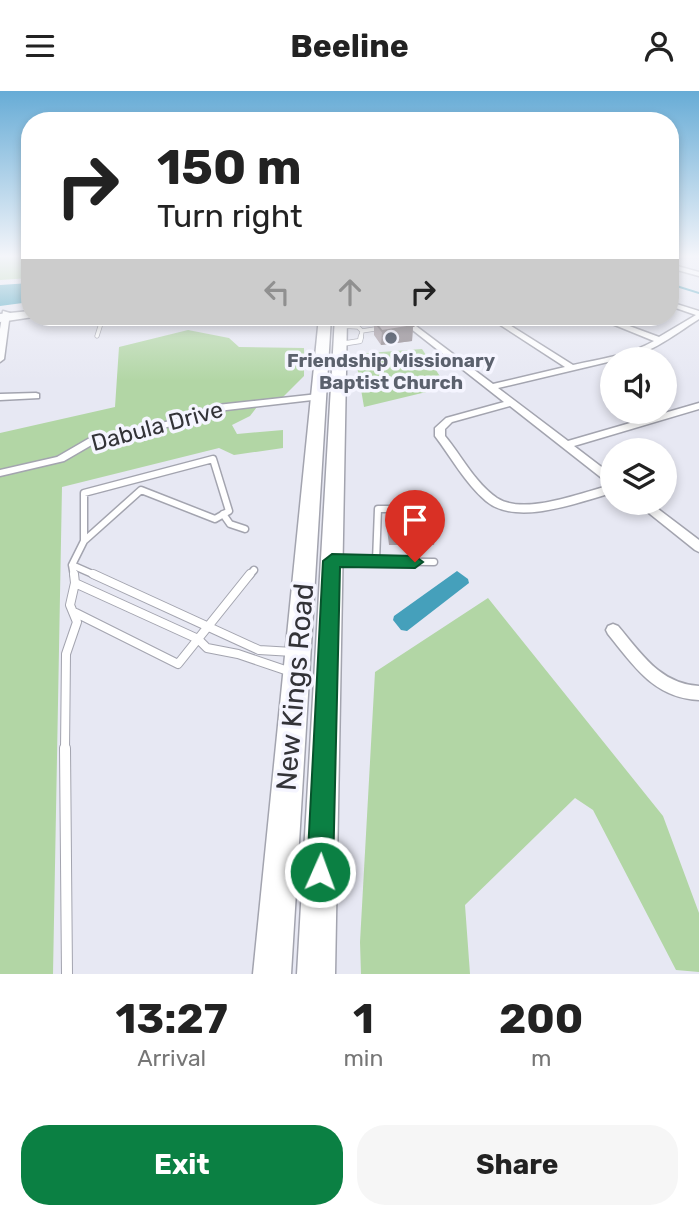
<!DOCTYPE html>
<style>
body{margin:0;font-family:Rubik,sans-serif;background:#f6f6f6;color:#222;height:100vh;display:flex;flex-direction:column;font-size:26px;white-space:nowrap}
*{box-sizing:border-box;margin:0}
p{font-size:23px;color:#767676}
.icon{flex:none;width:38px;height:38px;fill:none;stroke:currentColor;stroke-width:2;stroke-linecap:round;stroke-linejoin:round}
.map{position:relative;height:883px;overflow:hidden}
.drawer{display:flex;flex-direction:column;background:#fff;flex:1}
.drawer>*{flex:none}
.top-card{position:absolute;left:21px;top:21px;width:658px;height:214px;border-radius:28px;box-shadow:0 4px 10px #0003;background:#fff;color:#222;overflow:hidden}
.fabs{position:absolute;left:600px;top:256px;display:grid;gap:14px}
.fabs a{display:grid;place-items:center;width:77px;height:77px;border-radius:50%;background:#fff;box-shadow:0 4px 10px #0003;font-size:35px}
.pin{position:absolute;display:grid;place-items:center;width:60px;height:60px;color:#fff;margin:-72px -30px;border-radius:50% 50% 50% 0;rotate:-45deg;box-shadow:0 0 7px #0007}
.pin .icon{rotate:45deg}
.me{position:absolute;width:77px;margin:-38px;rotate:2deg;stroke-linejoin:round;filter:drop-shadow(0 0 5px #0008)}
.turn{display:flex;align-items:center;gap:24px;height:147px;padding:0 21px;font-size:32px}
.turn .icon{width:91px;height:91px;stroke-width:2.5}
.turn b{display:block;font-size:49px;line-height:60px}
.lanes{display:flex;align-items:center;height:66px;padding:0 21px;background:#0003;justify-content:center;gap:35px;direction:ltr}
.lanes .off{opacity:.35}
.eta{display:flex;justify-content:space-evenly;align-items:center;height:119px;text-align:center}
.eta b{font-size:42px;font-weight:700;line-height:49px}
.button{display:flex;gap:14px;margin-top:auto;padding:14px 21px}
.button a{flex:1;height:80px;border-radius:28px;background:#0b8043;color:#fff;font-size:28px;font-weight:700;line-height:80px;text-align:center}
.button a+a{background:#f6f6f6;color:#222}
header{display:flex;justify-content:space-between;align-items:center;height:91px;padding:0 21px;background:#fff;font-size:32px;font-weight:700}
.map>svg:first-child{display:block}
.green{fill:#b2d6a5}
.water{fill:#45a0bb}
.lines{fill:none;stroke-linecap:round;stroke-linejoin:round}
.stream{stroke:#45a0bb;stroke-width:2}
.service-far4-casing{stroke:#a3a4af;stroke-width:5}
.service-far3-casing{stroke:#a3a4af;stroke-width:6}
.service-far2-casing{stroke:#a3a4af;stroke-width:9}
.service-far1-casing{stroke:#a3a4af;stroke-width:10}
.service-casing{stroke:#a3a4af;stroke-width:12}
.minor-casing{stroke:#a3a4af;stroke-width:3}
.primary-casing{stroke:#a3a4af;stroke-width:3}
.trunk-casing{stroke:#a3a4af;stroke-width:3}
.service-far4{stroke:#fff;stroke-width:3.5}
.service-far3{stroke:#fff;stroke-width:4.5}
.service-far2{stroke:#fff;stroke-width:6}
.service-far1{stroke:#fff;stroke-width:8}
.service{stroke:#fff;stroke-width:10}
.minor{fill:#fff;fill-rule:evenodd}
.primary{fill:#fff;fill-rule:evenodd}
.trunk{fill:#fff;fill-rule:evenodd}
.wall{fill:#ada3aa}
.shaded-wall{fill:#8d858b}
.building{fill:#c9bec6;stroke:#8d858b;stroke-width:2}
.route{fill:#0b8043;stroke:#07532c;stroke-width:2}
.worship-dot{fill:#6b7280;stroke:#f5f5ff;stroke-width:2.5}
.labels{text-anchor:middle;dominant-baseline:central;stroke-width:7;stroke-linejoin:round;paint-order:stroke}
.far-worship-label{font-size:19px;font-weight:bold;fill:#5b616d;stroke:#f5f5ff}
.street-label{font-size:23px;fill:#333338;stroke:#f5f5ff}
.near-street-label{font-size:28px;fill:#333338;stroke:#f5f5ff}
</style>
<header><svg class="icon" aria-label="menu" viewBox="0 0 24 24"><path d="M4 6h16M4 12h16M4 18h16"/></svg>Beeline<svg class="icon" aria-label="person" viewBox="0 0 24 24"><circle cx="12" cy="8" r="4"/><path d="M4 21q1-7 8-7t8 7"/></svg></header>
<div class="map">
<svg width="699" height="883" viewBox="0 0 699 883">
<rect width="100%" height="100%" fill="#e7e8f3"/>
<path class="green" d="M0,166H30V187L0,189Z
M188,239L229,247L239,256L304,257V285L282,307L257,316L250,325L232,334L237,343L283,339V357L234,364L219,357L62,396L53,883H0V342L115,316L119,256Z
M422,258L447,296L364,316L355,263Z
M488,507L663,725L699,822V881L676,879L593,719L575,707L465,814L470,883H361L360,851L375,581Z"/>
<path class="water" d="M30,192V211L0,215V194Z
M457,480L468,488L469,492L407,540L401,539L393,529L394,525Z"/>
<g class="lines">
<path class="stream" d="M670,193L699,202"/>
<g class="service-far4-casing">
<path id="service-far4" d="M340,235L358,236L362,240L381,237
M97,245L103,226
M361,247L362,240"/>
</g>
<g class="service-far3-casing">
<path id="service-far3" d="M341,253L360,250L361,245"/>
</g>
<g class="service-far2-casing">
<path id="service-far2" d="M213,368L229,420L215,428L141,399L84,450V402Z
M223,423L230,433L245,438
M337,470L434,471
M376,470L378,418H404
M72,474L97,485
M74,485L72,474L84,450
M249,485L254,479"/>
</g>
<g class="service-far1-casing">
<path id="service-far1" d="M93,483L259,559L293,561
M75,492L198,548L207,557L238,563L291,581
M76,522L178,573L250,483
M65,659L66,563L77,531L70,514L75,492L74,483"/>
</g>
<g class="service-casing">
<path id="service" d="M65,657L67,883"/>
</g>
<g class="minor-casing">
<path id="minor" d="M670,173L699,181V185L670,177Z
M670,211L699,220V228C672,245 645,268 612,268V270L498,297L568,350L699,312V318L574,355L612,384V392H608L510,315L452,331L445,338V345C461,364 475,392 497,407C525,425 582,401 612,394V402C578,411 517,436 486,410C465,392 451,366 435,345V337L446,327L504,311L396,226H404L493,293L565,276L488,226H497L573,274C600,268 630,264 654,250L595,226H605L659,246L696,224L670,215Z
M3,220L10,222L4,268L0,271V238Z
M36,302L39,303V307L0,309V303Z
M318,303L321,304V308L218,320L176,334L95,352L64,370L0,385V379L57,366L88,348L170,330L217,314Z
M635,411H649L699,449V461L695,459Z
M613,533L618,535C641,562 660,593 699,595V609C654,607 634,575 608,543L606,539L608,535Z"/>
</g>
<g class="primary-casing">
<path id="primary" d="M30,220V226H33L0,231V223Z"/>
</g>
<g class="trunk-casing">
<path id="trunk" d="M319,226H331L291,883H253Z
M335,226H347L335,883H297Z"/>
</g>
<use href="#service-far4" class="service-far4"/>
<use href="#service-far3" class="service-far3"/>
<use href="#service-far2" class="service-far2"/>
<use href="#service-far1" class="service-far1"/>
<use href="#service" class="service"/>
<use href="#minor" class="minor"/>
<use href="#primary" class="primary"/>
<use href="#trunk" class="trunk"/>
</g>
<path class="wall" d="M374,230L413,235L412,250L381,254L374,244Z
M398,412L437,437L434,454H389L387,438L388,421H398Z"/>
<path class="shaded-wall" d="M413,235L412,250L381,254L382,240Z"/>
<path class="building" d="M405,226L413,235L382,240L374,230Z
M398,412H433L437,437H390L388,421H399Z"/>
<linearGradient id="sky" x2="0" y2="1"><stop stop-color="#67acd6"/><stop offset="0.57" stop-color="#f4f5fa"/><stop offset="1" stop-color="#f4f5fa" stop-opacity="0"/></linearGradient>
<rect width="699" height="290" fill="url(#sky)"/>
<path class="route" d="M332,463L415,465L423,471L415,477L340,476L333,781L329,790L320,794L311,790L307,781L323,470Z"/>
<circle class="worship-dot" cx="391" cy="247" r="7"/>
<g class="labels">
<g class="far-worship-label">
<text x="391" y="269">Friendship Missionary<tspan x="391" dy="22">Baptist Church</tspan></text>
</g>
<g class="street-label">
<text transform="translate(157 335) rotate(-15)">Dabula Drive</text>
</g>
<g class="near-street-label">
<text transform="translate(295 596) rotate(-85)">New Kings Road</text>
</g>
</g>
</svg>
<div class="fabs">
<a><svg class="icon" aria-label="sound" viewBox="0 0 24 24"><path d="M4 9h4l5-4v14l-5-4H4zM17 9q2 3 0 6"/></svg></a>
<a><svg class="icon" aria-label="layers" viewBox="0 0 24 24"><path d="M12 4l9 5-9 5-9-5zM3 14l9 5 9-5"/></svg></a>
</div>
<div class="pin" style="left:415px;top:471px;background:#d93025"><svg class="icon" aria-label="arrive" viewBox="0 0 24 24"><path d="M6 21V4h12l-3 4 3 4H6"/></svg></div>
<svg class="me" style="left:320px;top:781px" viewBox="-20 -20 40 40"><circle r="17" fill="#0b8043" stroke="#fff" stroke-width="3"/><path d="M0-11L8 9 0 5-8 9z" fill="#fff"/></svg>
<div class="top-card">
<div class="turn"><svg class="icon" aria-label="right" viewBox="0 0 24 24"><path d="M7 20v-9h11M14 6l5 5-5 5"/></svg><div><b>150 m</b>Turn right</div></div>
<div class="lanes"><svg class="icon off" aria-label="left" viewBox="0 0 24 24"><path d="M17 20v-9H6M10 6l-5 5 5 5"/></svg><svg class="icon off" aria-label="ahead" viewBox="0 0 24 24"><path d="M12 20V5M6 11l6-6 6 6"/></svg><svg class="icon" aria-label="right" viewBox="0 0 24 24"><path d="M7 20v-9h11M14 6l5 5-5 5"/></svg></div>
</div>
</div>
<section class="drawer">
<div class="eta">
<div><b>13:27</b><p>Arrival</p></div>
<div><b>1</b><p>min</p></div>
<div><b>200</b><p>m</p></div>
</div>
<div class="button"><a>Exit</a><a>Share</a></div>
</section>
